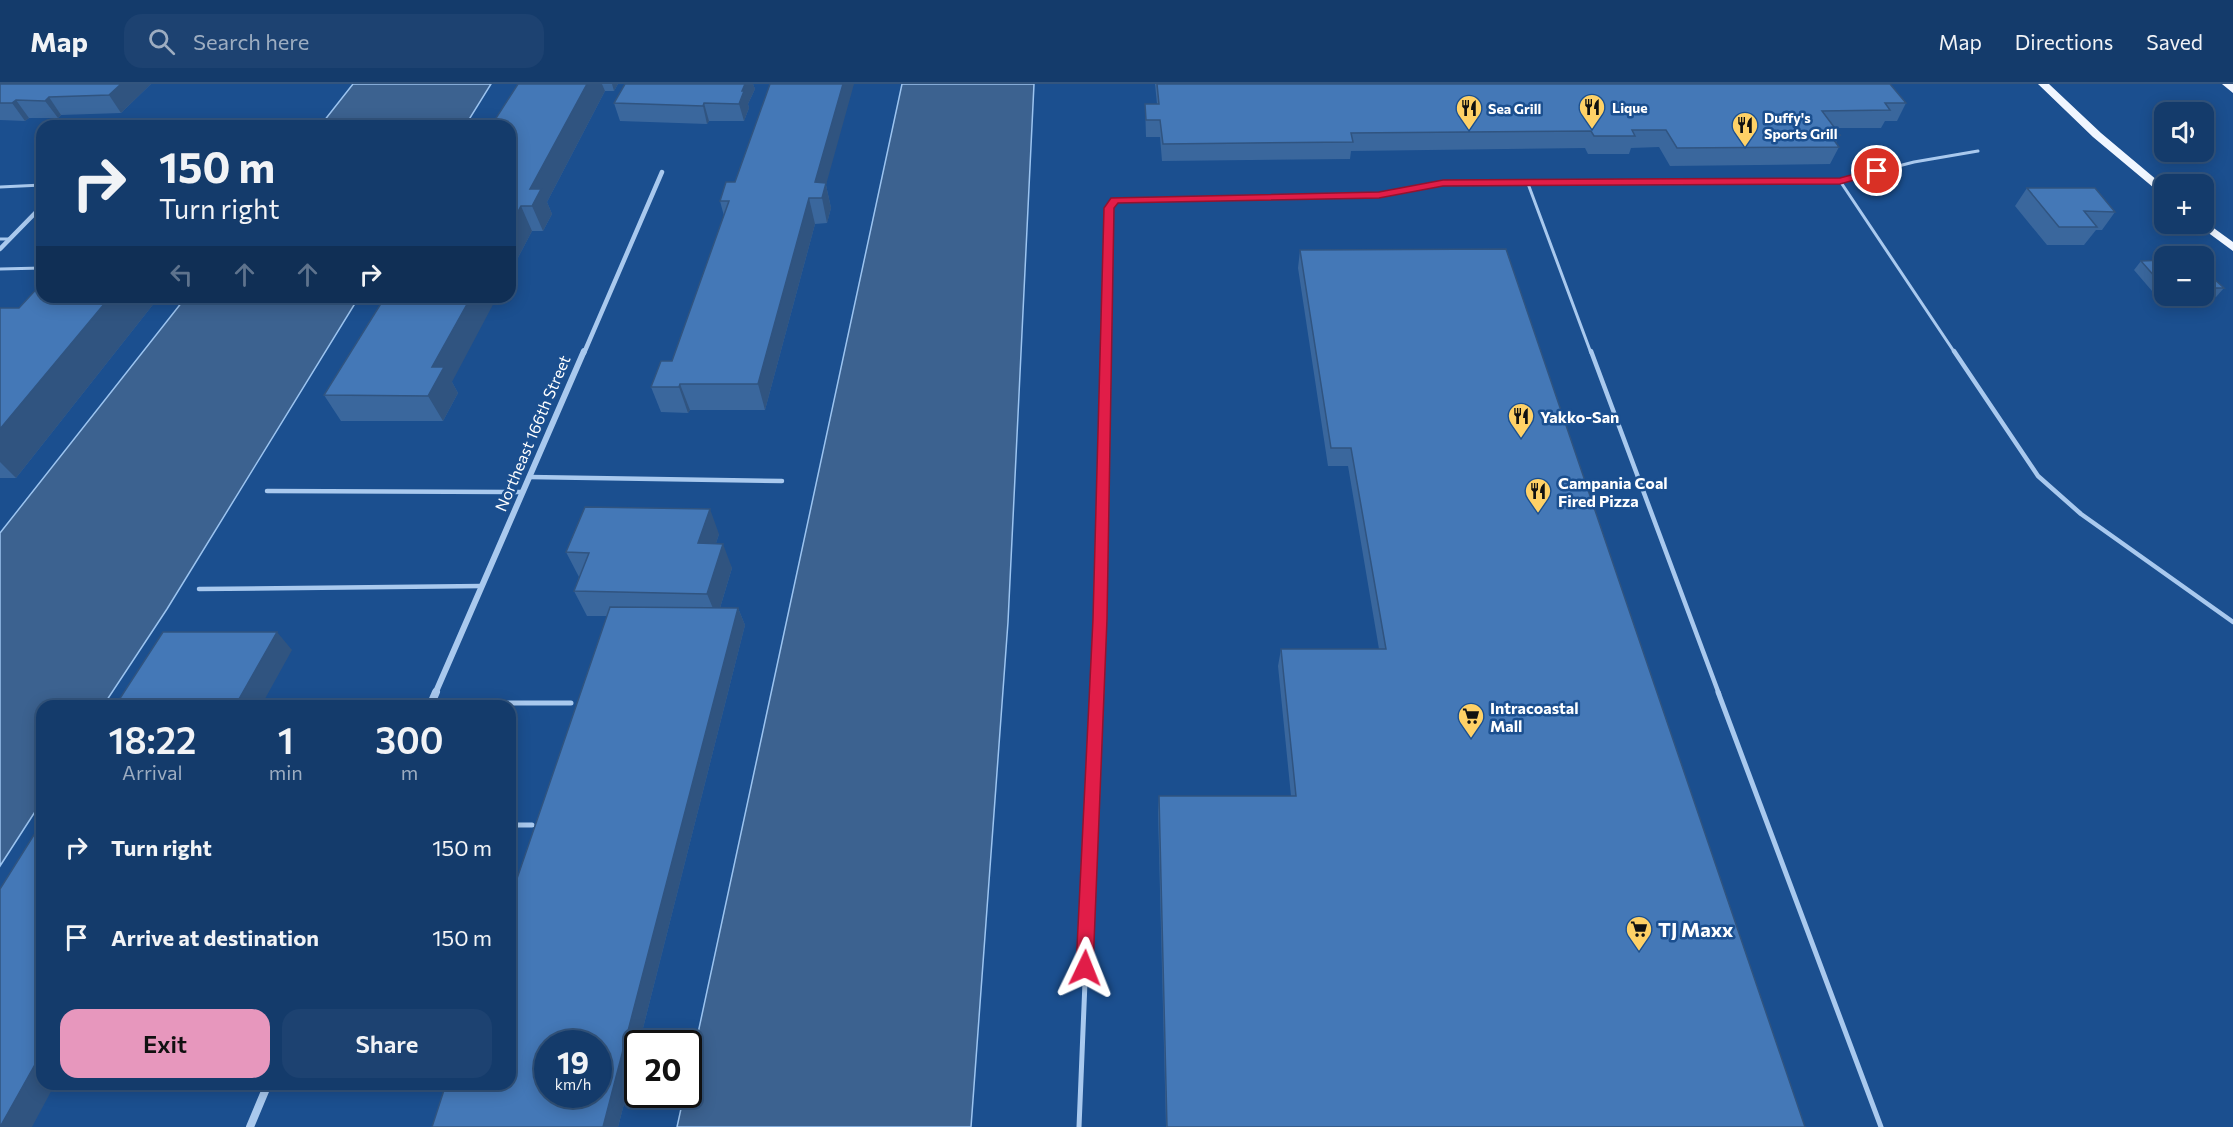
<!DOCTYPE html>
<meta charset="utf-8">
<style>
body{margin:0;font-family:Commissioner,sans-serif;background:#1d4271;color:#f1f3f6;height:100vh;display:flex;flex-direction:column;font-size:22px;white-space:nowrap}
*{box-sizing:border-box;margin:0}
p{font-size:20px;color:#9dadc1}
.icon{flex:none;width:33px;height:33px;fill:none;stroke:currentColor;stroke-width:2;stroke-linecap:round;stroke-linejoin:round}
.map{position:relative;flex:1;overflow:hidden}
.sheet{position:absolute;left:36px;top:616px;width:480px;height:390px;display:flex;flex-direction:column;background:#143b6b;border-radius:18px;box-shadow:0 3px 15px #0003,0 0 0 2px #33557e}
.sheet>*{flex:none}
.hud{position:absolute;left:36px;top:36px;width:480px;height:183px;border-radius:18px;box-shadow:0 3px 15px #0003,0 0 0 2px #33557e;background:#143b6b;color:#f1f3f6;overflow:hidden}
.tools{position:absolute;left:2154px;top:18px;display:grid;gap:12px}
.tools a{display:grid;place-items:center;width:60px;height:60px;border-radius:12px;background:#143b6b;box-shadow:0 3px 15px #0003,0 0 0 2px #33557e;font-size:30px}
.speed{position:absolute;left:534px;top:946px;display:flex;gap:12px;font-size:30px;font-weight:700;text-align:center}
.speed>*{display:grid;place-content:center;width:78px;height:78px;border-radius:50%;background:#143b6b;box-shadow:0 3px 15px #0003,0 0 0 2px #33557e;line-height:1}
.speed small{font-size:15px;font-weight:400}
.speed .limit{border:3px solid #111;border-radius:9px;background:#fff;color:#111}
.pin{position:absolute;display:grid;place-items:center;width:51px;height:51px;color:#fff;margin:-26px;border:3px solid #fff;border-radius:50%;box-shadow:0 2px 6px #0007}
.me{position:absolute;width:66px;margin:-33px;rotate:2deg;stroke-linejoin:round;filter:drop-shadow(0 0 4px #0008)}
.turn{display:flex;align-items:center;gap:21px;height:126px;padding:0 24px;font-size:27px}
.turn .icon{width:78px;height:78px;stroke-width:2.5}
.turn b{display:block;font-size:42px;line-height:51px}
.lanes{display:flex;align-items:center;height:57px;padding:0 24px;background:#0003;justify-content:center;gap:30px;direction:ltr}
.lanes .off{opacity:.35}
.eta{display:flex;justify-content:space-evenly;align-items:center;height:102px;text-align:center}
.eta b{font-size:36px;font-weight:600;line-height:42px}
.action{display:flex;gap:12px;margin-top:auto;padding:12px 24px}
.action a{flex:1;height:69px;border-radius:18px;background:#e797bd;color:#111;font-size:24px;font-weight:600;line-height:69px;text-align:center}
.action a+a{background:#1d4271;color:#f1f3f6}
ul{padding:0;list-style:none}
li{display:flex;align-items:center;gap:18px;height:90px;padding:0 24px}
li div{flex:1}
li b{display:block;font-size:22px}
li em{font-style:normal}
header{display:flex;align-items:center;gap:36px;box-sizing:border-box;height:84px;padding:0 30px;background:#143b6b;border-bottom:2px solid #33557e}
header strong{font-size:28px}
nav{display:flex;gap:33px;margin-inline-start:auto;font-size:21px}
.search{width:420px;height:54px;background:#1d4271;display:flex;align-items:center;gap:15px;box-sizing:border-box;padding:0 21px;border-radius:18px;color:#9dadc1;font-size:22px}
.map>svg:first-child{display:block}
.water{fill:#3c6290;stroke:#9cc4f0;stroke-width:1.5}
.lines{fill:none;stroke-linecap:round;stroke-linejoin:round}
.service-far2{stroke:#a9c9ee;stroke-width:3}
.service-far1{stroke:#a9c9ee;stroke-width:4.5}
.service{stroke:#a9c9ee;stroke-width:5}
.minor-far2{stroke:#a9c9ee;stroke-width:4.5}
.minor-far1{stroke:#a9c9ee;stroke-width:6}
.minor{stroke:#a9c9ee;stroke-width:8}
.primary{fill:#f0f6ff;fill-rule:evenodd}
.wall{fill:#3a679d}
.shaded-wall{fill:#305480}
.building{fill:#4478b7;stroke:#305480;stroke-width:1.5;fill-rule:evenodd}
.route{fill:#e11d48;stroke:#92132f;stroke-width:1.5}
.labels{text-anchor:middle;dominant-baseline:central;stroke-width:5;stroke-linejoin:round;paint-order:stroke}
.far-poi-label{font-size:14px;font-weight:bold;fill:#fff;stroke:#1b4f8f;text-anchor:start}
.poi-label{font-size:16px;font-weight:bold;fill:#fff;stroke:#1b4f8f;text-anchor:start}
.street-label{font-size:16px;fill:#fff;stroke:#1b4f8f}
.near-poi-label{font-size:20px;font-weight:bold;fill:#fff;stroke:#1b4f8f;text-anchor:start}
</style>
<header>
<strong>Map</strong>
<div class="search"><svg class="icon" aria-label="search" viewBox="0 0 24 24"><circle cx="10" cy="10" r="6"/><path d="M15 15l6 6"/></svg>Search here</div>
<nav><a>Map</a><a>Directions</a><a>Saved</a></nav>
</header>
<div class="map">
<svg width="2233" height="1043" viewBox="0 0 2233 1043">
<rect width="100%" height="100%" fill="#1b4f8f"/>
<path class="water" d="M353,0H491L465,42H320Z
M902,0H1034L1008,538L971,1043H677L684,1011H688L689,991Z
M186,213H359L167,525L103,622H42V717L0,782V449Z"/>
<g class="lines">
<path class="service-far2" d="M1527,97L1591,269
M1840,97L1955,269
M0,103L42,101
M0,155H10
M0,185L42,184
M1106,269L1109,124L1115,116L1379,111L1443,99L1840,97L1914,78L1978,67"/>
<path class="service-far1" d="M1591,267L1719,610
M1954,267L2038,392L2081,430L2233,538
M529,393L782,397
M267,407L522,408
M199,505L482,502
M1097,610L1106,267"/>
<path class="service" d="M1718,608L1881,1043
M432,619H571
M510,741H532
M1079,1043L1097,608"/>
<path class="minor-far2" d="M0,165L42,122
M584,269L662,88"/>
<path class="minor-far1" d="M435,610L584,267"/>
<path class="minor" d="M430,622L436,608
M250,1043L268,1000"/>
<path class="primary" d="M2038,0H2049L2101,49L2164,102V110L2160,109L2093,53Z
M2222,0H2233V9Z
M2204,137L2233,158V167L2199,142L2198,140H2204Z"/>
</g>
<path class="wall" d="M0,0H151L121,29L61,31L58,34H29L25,37L0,36Z
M518,0H618L614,7H605L547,118L552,130L543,147H532L510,189V42Z
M625,0H753L755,5L748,20L749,24L744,37H709L707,40L620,37L614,19Z
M1155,0H1890L1906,19L1897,37H1885L1881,44H1835L1840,51L1836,59L1839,63L1830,80L1670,82L1659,63L1631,64L1629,70H1588L1585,64L1351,67L1350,75L1162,77L1160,53H1146L1145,20H1157Z
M826,101L831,124L827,139L815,140L765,326H690L688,329L661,328L651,303L672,277L724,132L720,117Z
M2027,104L2115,128L2102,146H2096L2084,161H2047L2015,122Z
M1300,166L1805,1043H1166L1158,728L1159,712H1291L1278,582L1281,565H1379L1348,382H1328L1298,184Z
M2164,176V212H2204V186L2224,204L2216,213L2158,214L2134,186L2141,177Z
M42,213H159L16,394H0V224H19Z
M452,298L458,309L443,337H341L324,311Z
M719,450L716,459L732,484L720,524H738L745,541L639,960H638V966L618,1043H432L607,532H587L574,507L579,493L566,468Z"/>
<path class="shaded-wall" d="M121,0H151L121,29L109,11Z
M587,0H602L605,7L547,118L552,130L543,147L532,122L530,105Z
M612,0H618L614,7Z
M745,0H753L755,5L748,20L749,24L744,37L739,20L742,7Z
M843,0H854L826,101L831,124L827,139L822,114L815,98Z
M49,13L61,31L58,34L45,17Z
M16,16L29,34L25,37L12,19Z
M704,19L709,37L707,40L703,22Z
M809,114L815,140L765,326L758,300Z
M521,122L532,147L510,189V142Z
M110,213H159L16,394L0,378V345Z
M471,213H497L452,298L458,309L443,337L428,312L432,283Z
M680,300L690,326L688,329L679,303Z
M710,425L719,450L708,484L698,459Z
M723,460L732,484L717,534L707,510Z
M738,524L745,541L639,960H638V966L618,1043H603Z
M277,548L292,566L261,622H235Z
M42,968V1000H55L32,1043H0Z"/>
<path class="building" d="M0,0H121L109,11L49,13L45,17L16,16L12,19H0Z
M518,0H587L530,105H541L532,122H521L510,142V42H491Z
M625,0H745L742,7H744L739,20L704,19L703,22L614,19Z
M770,0H843L815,98L826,99L822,114H809L758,300H680L679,303H651L661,277H672L729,117H720L726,98H735Z
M1157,0H1890L1906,19H1885L1890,26L1822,27L1840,51H1830L1839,63L1677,64L1666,46H1632L1635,52H1594L1591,47L1351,49L1353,58L1163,60L1160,36H1146L1145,20H1159Z
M2027,104H2095L2115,128L2084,127L2097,143H2059Z
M1506,165L1805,1043H1167L1159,712H1296L1281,565H1386L1351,364H1331L1300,166Z
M2164,176V203L2141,177Z
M2204,186L2224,204H2204Z
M42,199V213H110L0,345V224H19Z
M385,213H471L432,283H444L428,312L324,311Z
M585,423L710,425L698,459L723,460L707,510L574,507L589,469L566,468Z
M610,523L738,524L603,1043H432L446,1000H510V815ZM548,960H598V1011H548Z
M163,548H277L235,622H115Z
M42,738V968L0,1043V805Z"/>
<path class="route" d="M1877,84L1880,85V89L1840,100L1443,102L1379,114L1118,119L1114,124L1107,535L1093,884L1091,889L1085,892L1079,889L1076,884L1093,535L1104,124L1111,114L1379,108L1443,96L1840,94Z"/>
<defs>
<g id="restaurant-pin" transform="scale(1.35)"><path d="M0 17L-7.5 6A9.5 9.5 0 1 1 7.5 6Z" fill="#ffd166" stroke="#1b4f8f"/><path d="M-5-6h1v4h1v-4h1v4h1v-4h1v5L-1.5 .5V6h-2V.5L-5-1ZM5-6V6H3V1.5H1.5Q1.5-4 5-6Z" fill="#111"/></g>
<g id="supermarket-pin" transform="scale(1.35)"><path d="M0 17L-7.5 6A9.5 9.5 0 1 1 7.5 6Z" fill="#ffd166" stroke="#1b4f8f"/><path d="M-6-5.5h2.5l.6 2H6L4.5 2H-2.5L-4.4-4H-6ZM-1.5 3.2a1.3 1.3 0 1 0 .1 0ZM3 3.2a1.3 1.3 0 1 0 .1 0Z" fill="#111"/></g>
</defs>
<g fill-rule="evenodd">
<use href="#restaurant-pin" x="1592" y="23"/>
<use href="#restaurant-pin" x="1469" y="24"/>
<use href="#restaurant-pin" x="1745" y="41"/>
<use href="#restaurant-pin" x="1521" y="332"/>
<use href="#restaurant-pin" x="1538" y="407"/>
<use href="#supermarket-pin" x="1471" y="632"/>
<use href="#supermarket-pin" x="1639" y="845"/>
</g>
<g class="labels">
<g class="far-poi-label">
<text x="1612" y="23">Lique</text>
<text x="1488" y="24">Sea Grill</text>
<text x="1764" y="33">Duffy's<tspan x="1764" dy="16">Sports Grill</tspan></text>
</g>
<g class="poi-label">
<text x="1540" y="332">Yakko-San</text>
<text x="1558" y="398">Campania Coal<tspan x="1558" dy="18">Fired Pizza</tspan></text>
<text x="1490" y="623">Intracoastal<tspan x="1490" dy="18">Mall</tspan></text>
</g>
<g class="street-label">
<text transform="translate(532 349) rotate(-67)">Northeast 166th Street</text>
</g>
<g class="near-poi-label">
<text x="1658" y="845">TJ Maxx</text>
</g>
</g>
</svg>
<div class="tools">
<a><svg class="icon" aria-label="sound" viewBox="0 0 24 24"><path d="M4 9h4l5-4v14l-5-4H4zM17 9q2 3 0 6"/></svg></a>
<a>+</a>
<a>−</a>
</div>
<div class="speed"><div>19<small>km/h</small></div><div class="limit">20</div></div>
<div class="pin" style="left:1877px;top:87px;background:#d93025"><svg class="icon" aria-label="arrive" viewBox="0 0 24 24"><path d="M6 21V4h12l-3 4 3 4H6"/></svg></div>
<svg class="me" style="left:1085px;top:884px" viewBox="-20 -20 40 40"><path d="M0-17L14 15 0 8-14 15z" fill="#e11d48" stroke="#fff" stroke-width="4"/></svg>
<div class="hud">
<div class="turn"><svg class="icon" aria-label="right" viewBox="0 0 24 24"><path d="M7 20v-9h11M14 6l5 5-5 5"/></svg><div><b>150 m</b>Turn right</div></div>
<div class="lanes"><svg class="icon off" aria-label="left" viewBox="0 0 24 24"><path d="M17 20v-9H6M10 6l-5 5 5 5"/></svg><svg class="icon off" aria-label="ahead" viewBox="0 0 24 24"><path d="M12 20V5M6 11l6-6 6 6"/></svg><svg class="icon off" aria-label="ahead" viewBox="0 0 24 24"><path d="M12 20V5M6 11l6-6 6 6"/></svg><svg class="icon" aria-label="right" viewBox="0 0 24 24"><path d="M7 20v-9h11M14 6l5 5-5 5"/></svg></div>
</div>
<section class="sheet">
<div class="eta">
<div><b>18:22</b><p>Arrival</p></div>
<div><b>1</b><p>min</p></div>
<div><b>300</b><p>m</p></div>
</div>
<ul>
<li><svg class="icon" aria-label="right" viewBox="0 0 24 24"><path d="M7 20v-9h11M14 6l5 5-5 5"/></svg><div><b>Turn right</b></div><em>150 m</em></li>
<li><svg class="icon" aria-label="arrive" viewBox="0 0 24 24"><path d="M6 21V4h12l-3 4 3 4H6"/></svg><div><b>Arrive at destination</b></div><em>150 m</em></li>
</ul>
<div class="action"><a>Exit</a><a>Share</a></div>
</section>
</div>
